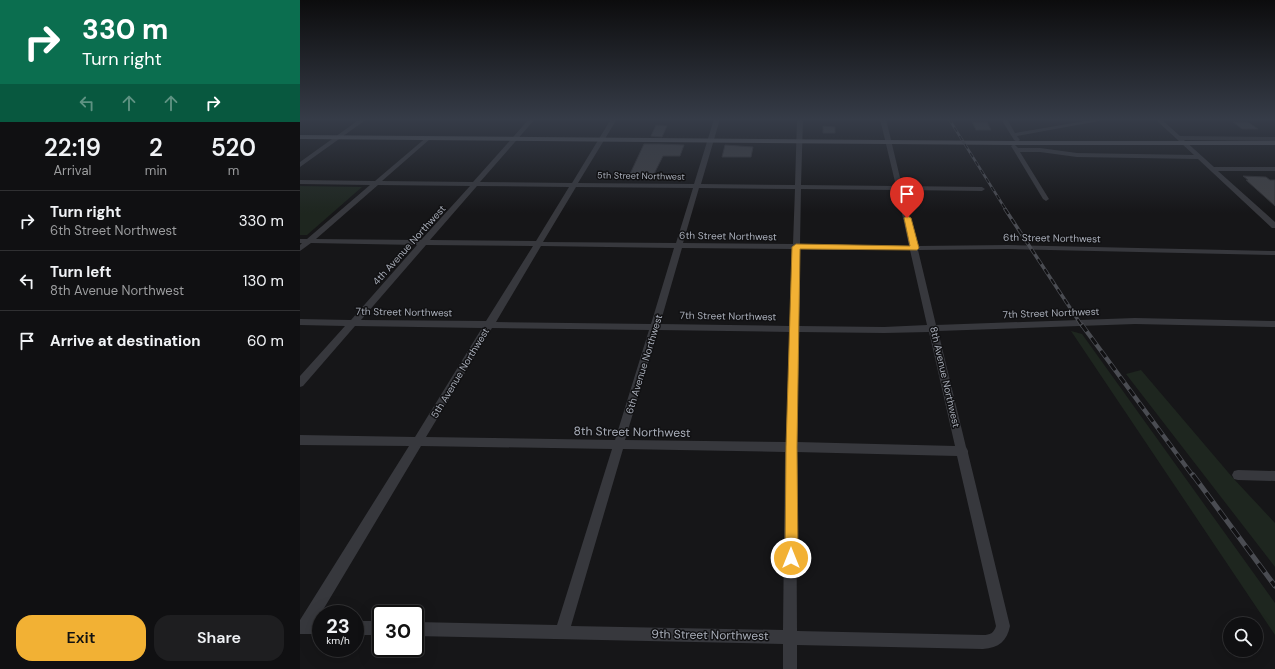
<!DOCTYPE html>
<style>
body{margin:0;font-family:"DM Sans",sans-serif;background:#1e1e20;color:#f1f3f6;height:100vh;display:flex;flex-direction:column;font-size:15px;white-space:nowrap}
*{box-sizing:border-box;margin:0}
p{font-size:13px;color:#9c9d9f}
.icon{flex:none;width:22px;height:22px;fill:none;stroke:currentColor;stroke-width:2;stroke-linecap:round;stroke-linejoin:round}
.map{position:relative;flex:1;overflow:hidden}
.side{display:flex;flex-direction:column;background:#101012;width:300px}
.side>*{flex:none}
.banner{background:#0b6e4f;color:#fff;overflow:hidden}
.buttons{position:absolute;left:923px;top:617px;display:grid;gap:8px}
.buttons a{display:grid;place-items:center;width:40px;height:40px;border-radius:50%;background:#101012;box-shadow:0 4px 16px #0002,0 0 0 1px #303032;font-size:20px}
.speed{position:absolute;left:12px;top:605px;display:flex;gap:8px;font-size:20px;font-weight:700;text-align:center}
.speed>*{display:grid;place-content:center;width:52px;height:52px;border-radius:50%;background:#101012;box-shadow:0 4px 16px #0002,0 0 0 1px #303032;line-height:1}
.speed small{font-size:10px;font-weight:400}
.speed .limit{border:2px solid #111;border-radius:6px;background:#fff;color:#111}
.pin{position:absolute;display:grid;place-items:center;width:34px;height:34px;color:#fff;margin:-41px -17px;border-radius:50% 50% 50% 0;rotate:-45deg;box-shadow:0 0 4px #0007}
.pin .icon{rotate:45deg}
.me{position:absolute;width:44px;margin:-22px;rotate:0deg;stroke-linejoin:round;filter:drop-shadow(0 0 3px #0008)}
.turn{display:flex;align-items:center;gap:14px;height:84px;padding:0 16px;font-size:18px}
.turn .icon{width:52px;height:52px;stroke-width:2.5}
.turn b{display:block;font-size:28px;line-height:34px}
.lanes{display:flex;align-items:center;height:38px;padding:0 16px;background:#0003;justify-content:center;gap:20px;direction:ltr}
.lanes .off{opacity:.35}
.eta{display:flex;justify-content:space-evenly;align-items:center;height:68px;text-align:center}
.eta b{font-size:24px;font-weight:600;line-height:28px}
.primary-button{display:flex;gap:8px;margin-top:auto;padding:8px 16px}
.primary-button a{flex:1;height:46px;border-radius:16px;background:#f2b134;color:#111;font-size:16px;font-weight:600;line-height:46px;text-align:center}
.primary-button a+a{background:#1e1e20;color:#f1f3f6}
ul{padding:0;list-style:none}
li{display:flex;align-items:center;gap:12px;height:60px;padding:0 16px;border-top:1px solid #303032}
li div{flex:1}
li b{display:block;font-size:15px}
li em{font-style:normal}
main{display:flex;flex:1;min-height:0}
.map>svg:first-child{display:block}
.green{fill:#1e261f}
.building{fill:#404145;stroke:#303034}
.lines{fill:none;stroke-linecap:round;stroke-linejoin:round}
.minor{fill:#37383d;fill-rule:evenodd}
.major{fill:#53555c;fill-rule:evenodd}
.rail-far3-casing{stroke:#4a4c52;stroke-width:2.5}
.rail-far2-casing{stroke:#4a4c52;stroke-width:3.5}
.rail-far1-casing{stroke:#4a4c52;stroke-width:4.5}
.rail-casing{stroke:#4a4c52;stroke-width:5}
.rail-far3{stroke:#111113;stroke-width:1.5;stroke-dasharray:5;stroke-linecap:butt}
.rail-far2{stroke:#111113;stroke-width:2;stroke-dasharray:6;stroke-linecap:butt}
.rail-far1{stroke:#111113;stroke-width:3;stroke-dasharray:8;stroke-linecap:butt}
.rail{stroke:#111113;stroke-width:3.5;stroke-dasharray:11;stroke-linecap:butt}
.route{fill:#f2b134;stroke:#9d7322}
.labels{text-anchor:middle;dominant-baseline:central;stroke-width:3;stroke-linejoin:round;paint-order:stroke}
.far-street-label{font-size:9px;fill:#a8adb8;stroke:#111113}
.street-label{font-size:10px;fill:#a8adb8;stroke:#111113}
.near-street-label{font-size:12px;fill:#a8adb8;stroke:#111113}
</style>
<main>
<section class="side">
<div class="banner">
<div class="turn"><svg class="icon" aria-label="right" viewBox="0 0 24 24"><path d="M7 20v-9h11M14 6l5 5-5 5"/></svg><div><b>330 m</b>Turn right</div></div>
<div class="lanes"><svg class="icon off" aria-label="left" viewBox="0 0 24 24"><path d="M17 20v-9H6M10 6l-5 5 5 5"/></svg><svg class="icon off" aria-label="ahead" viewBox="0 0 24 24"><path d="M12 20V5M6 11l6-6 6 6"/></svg><svg class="icon off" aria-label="ahead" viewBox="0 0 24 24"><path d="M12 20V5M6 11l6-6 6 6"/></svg><svg class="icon" aria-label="right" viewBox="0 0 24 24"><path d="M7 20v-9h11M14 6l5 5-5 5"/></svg></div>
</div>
<div class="eta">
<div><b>22:19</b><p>Arrival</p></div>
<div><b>2</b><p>min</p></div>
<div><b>520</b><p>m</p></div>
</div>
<ul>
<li><svg class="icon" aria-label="right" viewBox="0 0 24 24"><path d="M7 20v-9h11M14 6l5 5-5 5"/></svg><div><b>Turn right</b><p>6th Street Northwest</p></div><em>330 m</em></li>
<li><svg class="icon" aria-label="left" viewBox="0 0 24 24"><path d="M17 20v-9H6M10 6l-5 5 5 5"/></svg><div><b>Turn left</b><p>8th Avenue Northwest</p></div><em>130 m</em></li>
<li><svg class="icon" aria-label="arrive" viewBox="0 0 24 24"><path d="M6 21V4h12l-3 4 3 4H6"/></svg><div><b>Arrive at destination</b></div><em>60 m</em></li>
</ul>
<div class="primary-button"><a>Exit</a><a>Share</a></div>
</section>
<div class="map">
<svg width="975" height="669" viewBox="0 0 975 669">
<rect width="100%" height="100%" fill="#161618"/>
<path class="green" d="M0,186L62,187L7,235H0Z
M771,331L782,334L975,603V635Z
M841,370L933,478L975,523V567L826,374Z"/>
<path class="building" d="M672,122H687L691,130H676Z
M933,122H948L958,129H942Z
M356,125L367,126L362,137L351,136Z
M523,126L535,127V133H523Z
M344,144H359L384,145L380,156H363L353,176H329Z
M425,145L453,147L451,157H422Z
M943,176L966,177L970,180H975V206L946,180H948Z"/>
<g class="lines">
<path class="minor" d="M60,119H67L0,167V162Z
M229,119H235L180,182L272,183L311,119H317L278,183L394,184L414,119H420L401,184L495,185L497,119H503L501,185L596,186L580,119H586L602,186L682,187L685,189L682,191L603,190L617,246L708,245L975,251V255L708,249L618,250L636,325L835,318L975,321V327L835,324L638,331L666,447L668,451V453L710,626C707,641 699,648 683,649L497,645V669H483V644L115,636V622L257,625L312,449L121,446L17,620H21V634H0V620L109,446L0,445V435L115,437L182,328L55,326L3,386L0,387V376L45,326L0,325V319L51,320L117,245L11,243L0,251V245L2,243H0V239H7L70,185L0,184V180L75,181L128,136L130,137V139L82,181L173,182ZM78,185L170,186L121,240L16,239ZM177,186L269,187L236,241L130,240ZM276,187L393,188L376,243L243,242ZM399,188L495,189L493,244L383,243ZM501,189L597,190L609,246L500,244ZM126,245L233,246L186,321L61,320ZM241,246L374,248L351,324L196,322ZM382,248L493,249L490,326L360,324ZM500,249L610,250L627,325L584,327L499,326ZM192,328L349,330L315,440L126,437ZM358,330L490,332L486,442L325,440ZM499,332L584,333L629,332L655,446L497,442ZM323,449L485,452L483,630L271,626ZM496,452L657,456L696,626C694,633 690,635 683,635L497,631Z
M701,119H707L715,133L797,119H810L717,136L720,140L717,142L714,140Z
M855,119H861L880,136L975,137V141L884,140L914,167H975V171H918L975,222V228H972L898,159L777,157L740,152H720L749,199L746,201L743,199L711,146L714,144L718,148H740L777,153L894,155Z
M938,470L975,471V481L938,480L934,479L932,475L934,471Z
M55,621H81V635H55Z"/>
<path class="major" d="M0,135L712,141H975V145H712L0,139Z"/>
<g class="rail-far3-casing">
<path id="rail-far3" d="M649,119L706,210"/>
</g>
<g class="rail-far2-casing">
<path id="rail-far2" d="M705,209L782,326"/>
</g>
<g class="rail-far1-casing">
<path id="rail-far1" d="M782,325L893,476"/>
</g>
<g class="rail-casing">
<path id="rail" d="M893,475L975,586"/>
</g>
<use href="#rail-far3" class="rail-far3"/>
<use href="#rail-far2" class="rail-far2"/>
<use href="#rail-far1" class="rail-far1"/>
<use href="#rail" class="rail"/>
</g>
<linearGradient id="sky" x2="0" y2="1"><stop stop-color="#0c0c0d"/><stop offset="0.56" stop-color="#363c48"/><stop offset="1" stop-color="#363c48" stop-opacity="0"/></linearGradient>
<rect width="975" height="213" fill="url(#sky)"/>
<path class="route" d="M607,216L611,218L619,248L617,250L500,249L497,447L498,558L496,563L491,565L487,563L485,558L486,447L492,247L496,244L610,246L604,218Z"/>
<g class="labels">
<g class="far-street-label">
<text transform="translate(341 176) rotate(1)">5th Street Northwest</text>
</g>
<g class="street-label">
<text transform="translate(428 236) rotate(1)">6th Street Northwest</text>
<text transform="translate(752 238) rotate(1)">6th Street Northwest</text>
<text transform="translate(109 245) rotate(-48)">4th Avenue Northwest</text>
<text transform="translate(104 312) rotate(1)">7th Street Northwest</text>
<text transform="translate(751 313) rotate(-2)">7th Street Northwest</text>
<text transform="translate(428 316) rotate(1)">7th Street Northwest</text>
<text transform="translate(344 364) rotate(-73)">6th Avenue Northwest</text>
<text transform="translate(160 373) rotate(-59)">5th Avenue Northwest</text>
<text transform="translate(645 377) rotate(77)">8th Avenue Northwest</text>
</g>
<g class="near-street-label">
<text transform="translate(332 432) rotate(1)">8th Street Northwest</text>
<text transform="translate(410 635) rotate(1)">9th Street Northwest</text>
</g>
</g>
</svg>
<div class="buttons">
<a><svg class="icon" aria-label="search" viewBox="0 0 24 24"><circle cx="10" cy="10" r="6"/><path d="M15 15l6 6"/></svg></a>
</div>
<div class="speed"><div>23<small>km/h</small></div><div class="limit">30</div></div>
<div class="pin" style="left:607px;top:218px;background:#d93025"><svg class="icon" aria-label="arrive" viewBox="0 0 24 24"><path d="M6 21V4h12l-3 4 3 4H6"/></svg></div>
<svg class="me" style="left:491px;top:558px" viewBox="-20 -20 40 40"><circle r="17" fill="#f2b134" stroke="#fff" stroke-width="3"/><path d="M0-11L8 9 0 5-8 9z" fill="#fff"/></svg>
</div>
</main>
